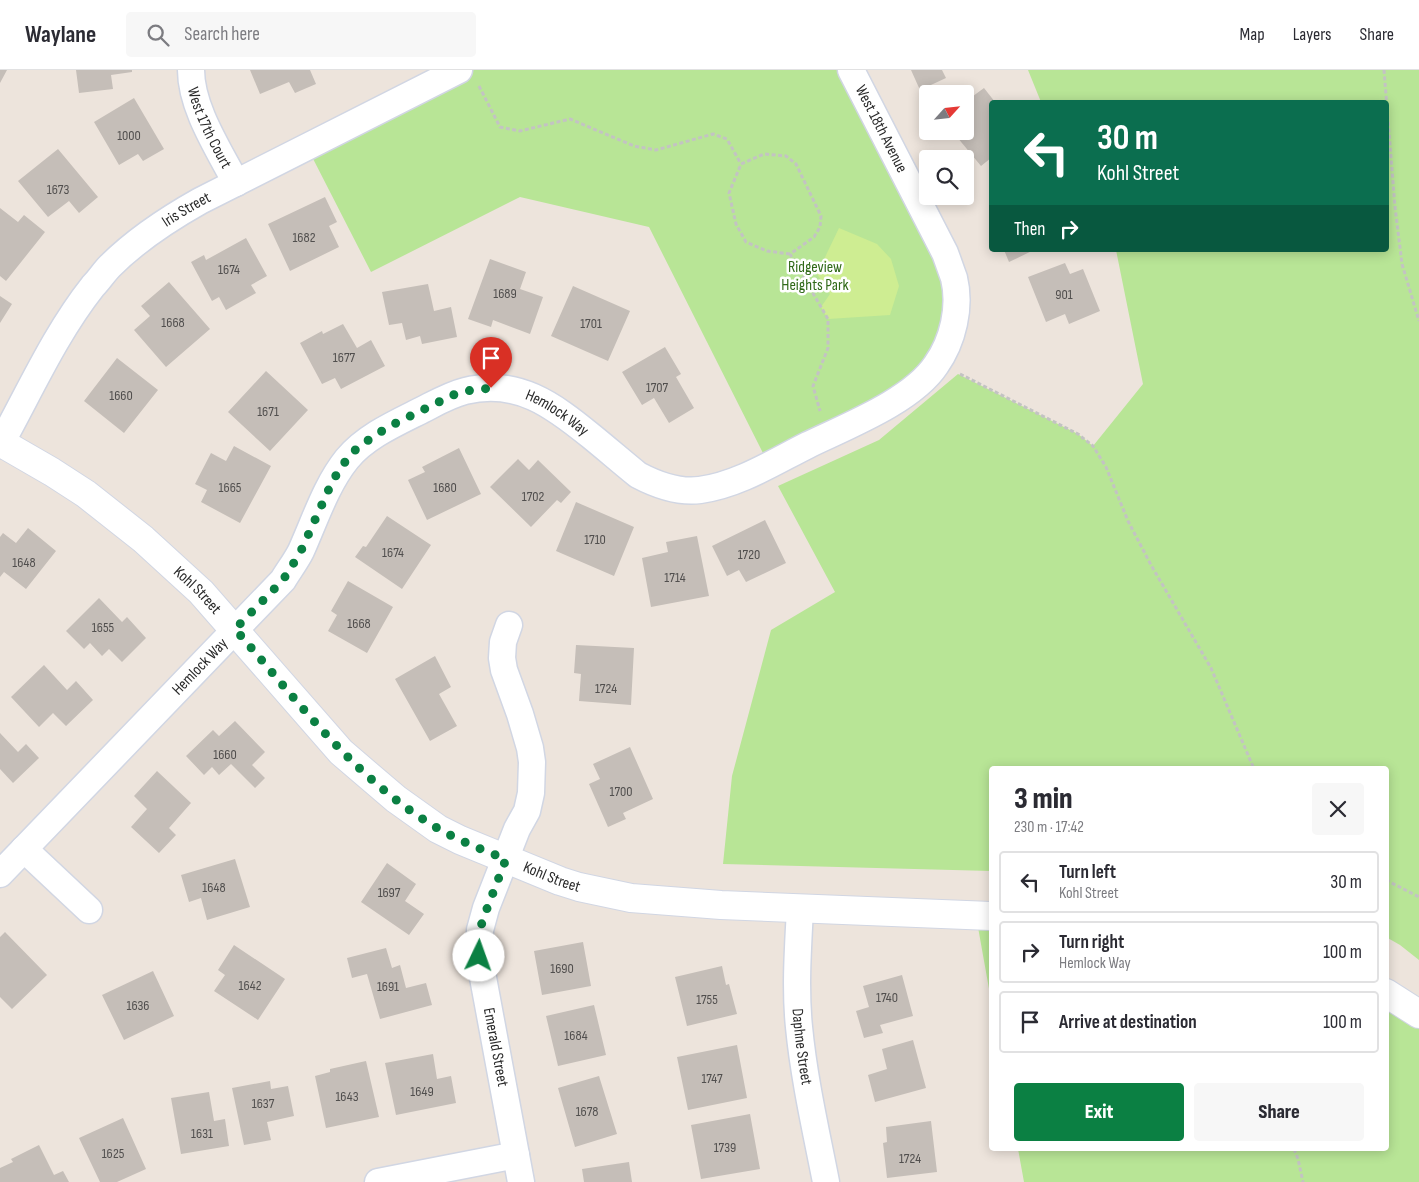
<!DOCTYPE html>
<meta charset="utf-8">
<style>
body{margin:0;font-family:"Sofia Sans Condensed",sans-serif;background:#f7f7f7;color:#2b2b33;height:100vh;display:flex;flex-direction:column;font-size:19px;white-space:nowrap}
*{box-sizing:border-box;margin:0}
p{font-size:16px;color:#7c7c81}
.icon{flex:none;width:28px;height:28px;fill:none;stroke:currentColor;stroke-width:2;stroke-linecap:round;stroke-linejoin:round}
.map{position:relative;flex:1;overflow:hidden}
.details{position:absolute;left:989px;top:696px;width:400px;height:385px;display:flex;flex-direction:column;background:#fff;border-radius:5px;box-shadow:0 2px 12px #0003}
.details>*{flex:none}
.guide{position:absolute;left:989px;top:30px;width:400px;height:152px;border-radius:5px;box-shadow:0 2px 12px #0003;background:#0b6e4f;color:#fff;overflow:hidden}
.needle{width:32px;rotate:63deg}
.fabs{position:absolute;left:919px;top:15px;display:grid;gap:10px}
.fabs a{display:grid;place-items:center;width:55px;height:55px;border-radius:5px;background:#fff;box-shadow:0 2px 12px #0003;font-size:25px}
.pin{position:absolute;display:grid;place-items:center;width:42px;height:42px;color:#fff;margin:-51px -21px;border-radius:50% 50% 50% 0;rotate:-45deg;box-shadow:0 0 5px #0007}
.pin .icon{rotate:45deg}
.me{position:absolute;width:55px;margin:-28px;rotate:3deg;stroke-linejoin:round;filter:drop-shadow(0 0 4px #0008)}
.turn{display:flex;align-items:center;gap:18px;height:105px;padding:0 25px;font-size:22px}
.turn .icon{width:65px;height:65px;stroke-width:2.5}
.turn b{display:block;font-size:35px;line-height:42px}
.then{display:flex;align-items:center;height:48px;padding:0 25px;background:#0003;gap:10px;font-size:19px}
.round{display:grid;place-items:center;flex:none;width:52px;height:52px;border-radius:5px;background:#f7f7f7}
.overview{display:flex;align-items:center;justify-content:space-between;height:85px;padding:0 25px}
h1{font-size:30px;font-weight:800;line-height:38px}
.button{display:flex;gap:10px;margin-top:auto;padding:10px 25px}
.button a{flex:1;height:58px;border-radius:5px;background:#0b8043;color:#fff;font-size:20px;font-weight:800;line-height:58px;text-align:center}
.button a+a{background:#f7f7f7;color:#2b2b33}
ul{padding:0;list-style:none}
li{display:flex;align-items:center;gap:15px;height:62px;margin:0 10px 8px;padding:0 15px;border:2px solid #e1e1e2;border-radius:5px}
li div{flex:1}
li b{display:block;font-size:19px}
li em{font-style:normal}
header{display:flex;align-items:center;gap:30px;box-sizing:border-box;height:70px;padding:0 25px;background:#fff;border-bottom:1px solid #e1e1e2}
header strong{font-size:24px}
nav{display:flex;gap:28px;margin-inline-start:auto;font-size:18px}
.search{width:350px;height:45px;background:#f7f7f7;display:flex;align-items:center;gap:12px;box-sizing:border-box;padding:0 18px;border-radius:5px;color:#7c7c81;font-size:19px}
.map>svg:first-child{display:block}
.green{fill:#b8e596}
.pitch{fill:#ceed92}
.building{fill:#c5beb8}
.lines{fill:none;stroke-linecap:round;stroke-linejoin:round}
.street-casing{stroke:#d1d6e3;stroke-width:29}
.secondary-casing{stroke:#d1d6e3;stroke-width:30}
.path{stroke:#c3c3c3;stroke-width:3;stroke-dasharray:4 2.5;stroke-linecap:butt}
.street{stroke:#fff;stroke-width:26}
.secondary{stroke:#fff;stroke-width:28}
.route{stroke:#0b8043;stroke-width:9;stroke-dasharray:0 16.2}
.labels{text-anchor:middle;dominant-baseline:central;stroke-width:5;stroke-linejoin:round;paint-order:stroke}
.number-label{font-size:14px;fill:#514f4e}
.street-label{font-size:16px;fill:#2a2a2a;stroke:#fff}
.park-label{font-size:16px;fill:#306918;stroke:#fff}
</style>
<header>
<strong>Waylane</strong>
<div class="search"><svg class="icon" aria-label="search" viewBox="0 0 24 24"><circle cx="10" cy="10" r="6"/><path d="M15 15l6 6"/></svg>Search here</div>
<nav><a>Map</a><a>Layers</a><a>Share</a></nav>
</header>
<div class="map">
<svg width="1419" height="1112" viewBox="0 0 1419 1112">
<rect width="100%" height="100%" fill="#ede4dc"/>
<path class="green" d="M459,0H851L953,207L935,296L769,395L649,157L520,127L371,202L307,77Z
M1028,0H1419V890L1400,875L1386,867V699H991V801L723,794L732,706L771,560L835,522L778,416L879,370L958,304L1078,364L1093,376L1143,314L1116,180H1386V32H1041Z
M976,846H991V930Z
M1386,923L1419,944V1112H1024L1018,1079H1386Z"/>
<path class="pitch" d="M839,158L877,174L891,189L899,216L890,245L828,249L821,237L830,224L817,204Z"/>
<path class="building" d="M0,0H7L0,13Z
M76,0H132V2L111,5L113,19L79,23Z
M250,0H310L316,14L295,23L289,12L260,24Z
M911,0H942L946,8L920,20Z
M984,18L995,32H991V88L981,96L952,61H965V32Z
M134,28L164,79L143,91L138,84L119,95L94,52Z
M58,79L98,127L79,143L69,131L48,147L18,111Z
M325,127L337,152L329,156L339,177L290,201L268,154Z
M0,138L18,152L24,145L45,162L6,211L0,206Z
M246,168L267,206L251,215L256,223L226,240L219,227L212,231L191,192L204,185L206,190Z
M1004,180H1034L1009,192Z
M490,189L526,202L520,219L543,227L530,264L493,250L491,257L468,249Z
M1065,193L1070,204L1083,199L1100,241L1069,254L1065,244L1046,252L1028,207Z
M169,212L210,259L166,297L134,260L150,246L141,236Z
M428,214L434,241L451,237L457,267L422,274L420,266L406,270L402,253L389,255L382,222Z
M573,216L630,241L608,291L551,266Z
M0,226L12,234L0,253Z
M343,254L357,278L371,270L385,296L341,319L335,308L322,314L300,273L322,261L323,264Z
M665,277L681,304L676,307L694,338L669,353L654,328L642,335L622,302Z
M117,288L158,320L124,363L84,331Z
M266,301L308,340L270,381L228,342Z
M234,376L271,396L240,453L201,432L207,420L195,414L211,383L226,391Z
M459,378L481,424L427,450L408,410L425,402L422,397Z
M518,389L529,400L538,390L571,422L561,433L557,430L531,457L490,417Z
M576,432L634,457L614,506L556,481Z
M387,446L431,475L402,519L355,487L363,476L366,477Z
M765,450L786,493L746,512L739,500L727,506L712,476Z
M28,458L56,481L26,519L4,502L0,507V467L3,463L16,473Z
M697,466L709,526L651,537L642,488L668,482L666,472Z
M348,511L393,537L367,583L328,561L337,545L331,541Z
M99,528L122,552L127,547L146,568L122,592L109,579L102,586L90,573L84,579L66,561Z
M576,575L634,578L631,635L579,631L581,604L574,603Z
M435,586L451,617L439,624L457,656L430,671L395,609Z
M44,595L67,620L76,611L93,630L66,656L53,643L39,657L11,627Z
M235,651L265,682L252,695L265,708L255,718L231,694L219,705L212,697L204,705L186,686L213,660L219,666Z
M0,663L18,682L26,674L39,688L13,713L0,699Z
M630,677L653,729L623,743L626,749L608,757L589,714L600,709L593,694Z
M157,701L191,733L169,758L176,765L159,783L131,757L147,739L134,726Z
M235,789L250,837L207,850L201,828L189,832L181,805Z
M387,793L416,814L405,831L424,844L409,865L361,832Z
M5,862L47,905L12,939L0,927V867Z
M583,872L591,916L542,925L534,881Z
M234,875L285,909L258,950L214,921L225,905L218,900Z
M386,878L392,898L400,895L406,918L426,913L432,935L380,949L367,904L352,908L347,888Z
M722,896L726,915L729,914L737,944L687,956L675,907Z
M153,901L174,946L124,970L102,925Z
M902,905L913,946L880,955L883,963L864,968L856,941L869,937L863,916Z
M594,935L606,985L558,996L546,946Z
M913,970L926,1018L875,1032L868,1005L887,999L882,979Z
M737,975L747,1028L688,1040L677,987Z
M433,984L437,1009L451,1006L456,1033L396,1045L385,993Z
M366,991L379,1047L326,1058L315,1006L330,1002V999Z
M599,1006L617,1064L575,1077L558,1018Z
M270,1011L271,1019L288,1016L294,1046L267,1052L271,1070L244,1075L232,1018Z
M209,1022L214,1051L225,1049L229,1076L181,1084L171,1028Z
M750,1044L760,1099L701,1109L691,1055Z
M123,1048L146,1099L117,1112H100L79,1068Z
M931,1051L937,1102L887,1108L883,1073L887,1072L886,1057Z
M39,1075L54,1105L63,1101L69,1112H0V1098L13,1092L11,1089Z
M629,1092L632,1112H584L582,1099Z"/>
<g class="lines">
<g class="street-casing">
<g id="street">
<path id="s1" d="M191,0C191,38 219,80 236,113"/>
<path id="s2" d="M0,375C30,321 55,264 93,216C99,210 104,202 110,196C137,169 168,149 200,131L459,0"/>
<path id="s3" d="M509,555L503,572L502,588L504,600L520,644L530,678L532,692L531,723L527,741L517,759L486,838L480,860L479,886L521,1112"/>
<path d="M24,779L89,840"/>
<path id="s4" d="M0,804L283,510C289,500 296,491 301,481C315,450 326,415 347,389C365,367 394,354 420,341C434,334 449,325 465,321C517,308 553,335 591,366C607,379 622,392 638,405C657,415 678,423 700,420C738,415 774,392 808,375C847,356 912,331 936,295C953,271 961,237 954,208C951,200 948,191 945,183L851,0"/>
<path id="s5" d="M800,839C798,878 795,918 799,957C804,1009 816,1061 826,1112"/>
<path d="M378,1112L516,1085"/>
</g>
</g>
<g class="secondary-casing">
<g id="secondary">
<path id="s6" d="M0,372L52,402L86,424L143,469L201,522L341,682L396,729L438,759L460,770L560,811L579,817L631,828L721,835L991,846"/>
<path d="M1386,923L1419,944"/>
</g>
</g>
<path class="path" d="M1384,0L1395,137L1402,194L1419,251
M479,16L500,57L520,61L570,49L634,76L656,80L713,64L727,69L741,94
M790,184L767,181L746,172L736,154L729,123L741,94L764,84L786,86L796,94L821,146L820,157L814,167L790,184L828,249V278L813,316L820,341
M960,304L1078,364L1093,376L1106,397L1128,451L1151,495L1211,598L1254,699
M1386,810L1419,827
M1294,1079L1298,1089L1303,1112"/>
<use href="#street" class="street"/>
<use href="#secondary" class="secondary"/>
</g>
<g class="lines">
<path class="route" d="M479,886L480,860L483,849L506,789C483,780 460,771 439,759C356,711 297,630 235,559L283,510L300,483L333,410L347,389L358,377L388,357L453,325L466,321L491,318"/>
</g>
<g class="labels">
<g class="number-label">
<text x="129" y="65">1000</text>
<text x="58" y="119">1673</text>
<text x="304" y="167">1682</text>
<text x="229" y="199">1674</text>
<text x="505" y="223">1689</text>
<text x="1064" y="224">901</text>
<text x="173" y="252">1668</text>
<text x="591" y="253">1701</text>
<text x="344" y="287">1677</text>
<text x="657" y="317">1707</text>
<text x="121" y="325">1660</text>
<text x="268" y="341">1671</text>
<text x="230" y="417">1665</text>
<text x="445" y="417">1680</text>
<text x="533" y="426">1702</text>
<text x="595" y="469">1710</text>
<text x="393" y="482">1674</text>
<text x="749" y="484">1720</text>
<text x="24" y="492">1648</text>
<text x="675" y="507">1714</text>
<text x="359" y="553">1668</text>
<text x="103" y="557">1655</text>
<text x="606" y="618">1724</text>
<text x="225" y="684">1660</text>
<text x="621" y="721">1700</text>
<text x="214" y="817">1648</text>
<text x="389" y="822">1697</text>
<text x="562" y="898">1690</text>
<text x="250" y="915">1642</text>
<text x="388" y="916">1691</text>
<text x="887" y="927">1740</text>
<text x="707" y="929">1755</text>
<text x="138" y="935">1636</text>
<text x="576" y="965">1684</text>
<text x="712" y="1008">1747</text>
<text x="422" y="1021">1649</text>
<text x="347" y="1026">1643</text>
<text x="263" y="1033">1637</text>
<text x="587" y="1041">1678</text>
<text x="202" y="1063">1631</text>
<text x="725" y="1077">1739</text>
<text x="113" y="1083">1625</text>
<text x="910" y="1088">1724</text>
</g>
<g class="street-label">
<text stroke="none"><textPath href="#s1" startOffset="61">West 17th Court</textPath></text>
<text transform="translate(881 59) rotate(63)">West 18th Avenue</text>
<text stroke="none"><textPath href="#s2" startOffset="306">Iris Street</textPath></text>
<text stroke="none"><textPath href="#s4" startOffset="781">Hemlock Way</textPath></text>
<text stroke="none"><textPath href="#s6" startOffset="248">Kohl Street</textPath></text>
<text stroke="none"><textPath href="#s4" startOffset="288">Hemlock Way</textPath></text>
<text stroke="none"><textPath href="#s6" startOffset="712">Kohl Street</textPath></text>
<text stroke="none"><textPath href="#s5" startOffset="138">Daphne Street</textPath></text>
<text stroke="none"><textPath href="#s3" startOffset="439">Emerald Street</textPath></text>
</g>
<g class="park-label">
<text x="815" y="197">Ridgeview<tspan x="815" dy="18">Heights Park</tspan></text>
</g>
</g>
</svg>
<div class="fabs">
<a><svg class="needle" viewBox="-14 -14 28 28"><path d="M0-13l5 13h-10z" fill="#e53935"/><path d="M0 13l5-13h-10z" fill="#7c7c81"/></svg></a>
<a><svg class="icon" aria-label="search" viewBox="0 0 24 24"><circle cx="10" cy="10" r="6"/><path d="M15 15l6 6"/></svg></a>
</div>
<div class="pin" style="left:491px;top:318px;background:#d93025"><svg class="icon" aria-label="arrive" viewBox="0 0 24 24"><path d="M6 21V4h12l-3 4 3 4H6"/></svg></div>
<svg class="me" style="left:479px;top:886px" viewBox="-20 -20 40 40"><circle r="19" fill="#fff"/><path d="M0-13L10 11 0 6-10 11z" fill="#0b8043"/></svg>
<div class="guide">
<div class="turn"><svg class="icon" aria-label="left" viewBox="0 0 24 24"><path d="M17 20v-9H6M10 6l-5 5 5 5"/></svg><div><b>30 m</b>Kohl Street</div></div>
<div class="then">Then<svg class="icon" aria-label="right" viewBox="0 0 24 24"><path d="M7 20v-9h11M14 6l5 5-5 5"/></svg></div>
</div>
<section class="details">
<div class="overview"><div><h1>3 min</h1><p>230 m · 17:42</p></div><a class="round"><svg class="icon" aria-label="close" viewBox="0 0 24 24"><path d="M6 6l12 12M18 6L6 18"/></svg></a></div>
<ul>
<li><svg class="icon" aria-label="left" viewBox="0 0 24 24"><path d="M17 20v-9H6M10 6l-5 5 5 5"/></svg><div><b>Turn left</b><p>Kohl Street</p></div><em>30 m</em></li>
<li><svg class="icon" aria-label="right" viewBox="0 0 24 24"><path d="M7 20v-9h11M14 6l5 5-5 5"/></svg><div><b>Turn right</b><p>Hemlock Way</p></div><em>100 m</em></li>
<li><svg class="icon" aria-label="arrive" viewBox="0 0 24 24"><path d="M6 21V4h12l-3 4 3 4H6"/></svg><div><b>Arrive at destination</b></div><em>100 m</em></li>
</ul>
<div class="button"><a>Exit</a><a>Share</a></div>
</section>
</div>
